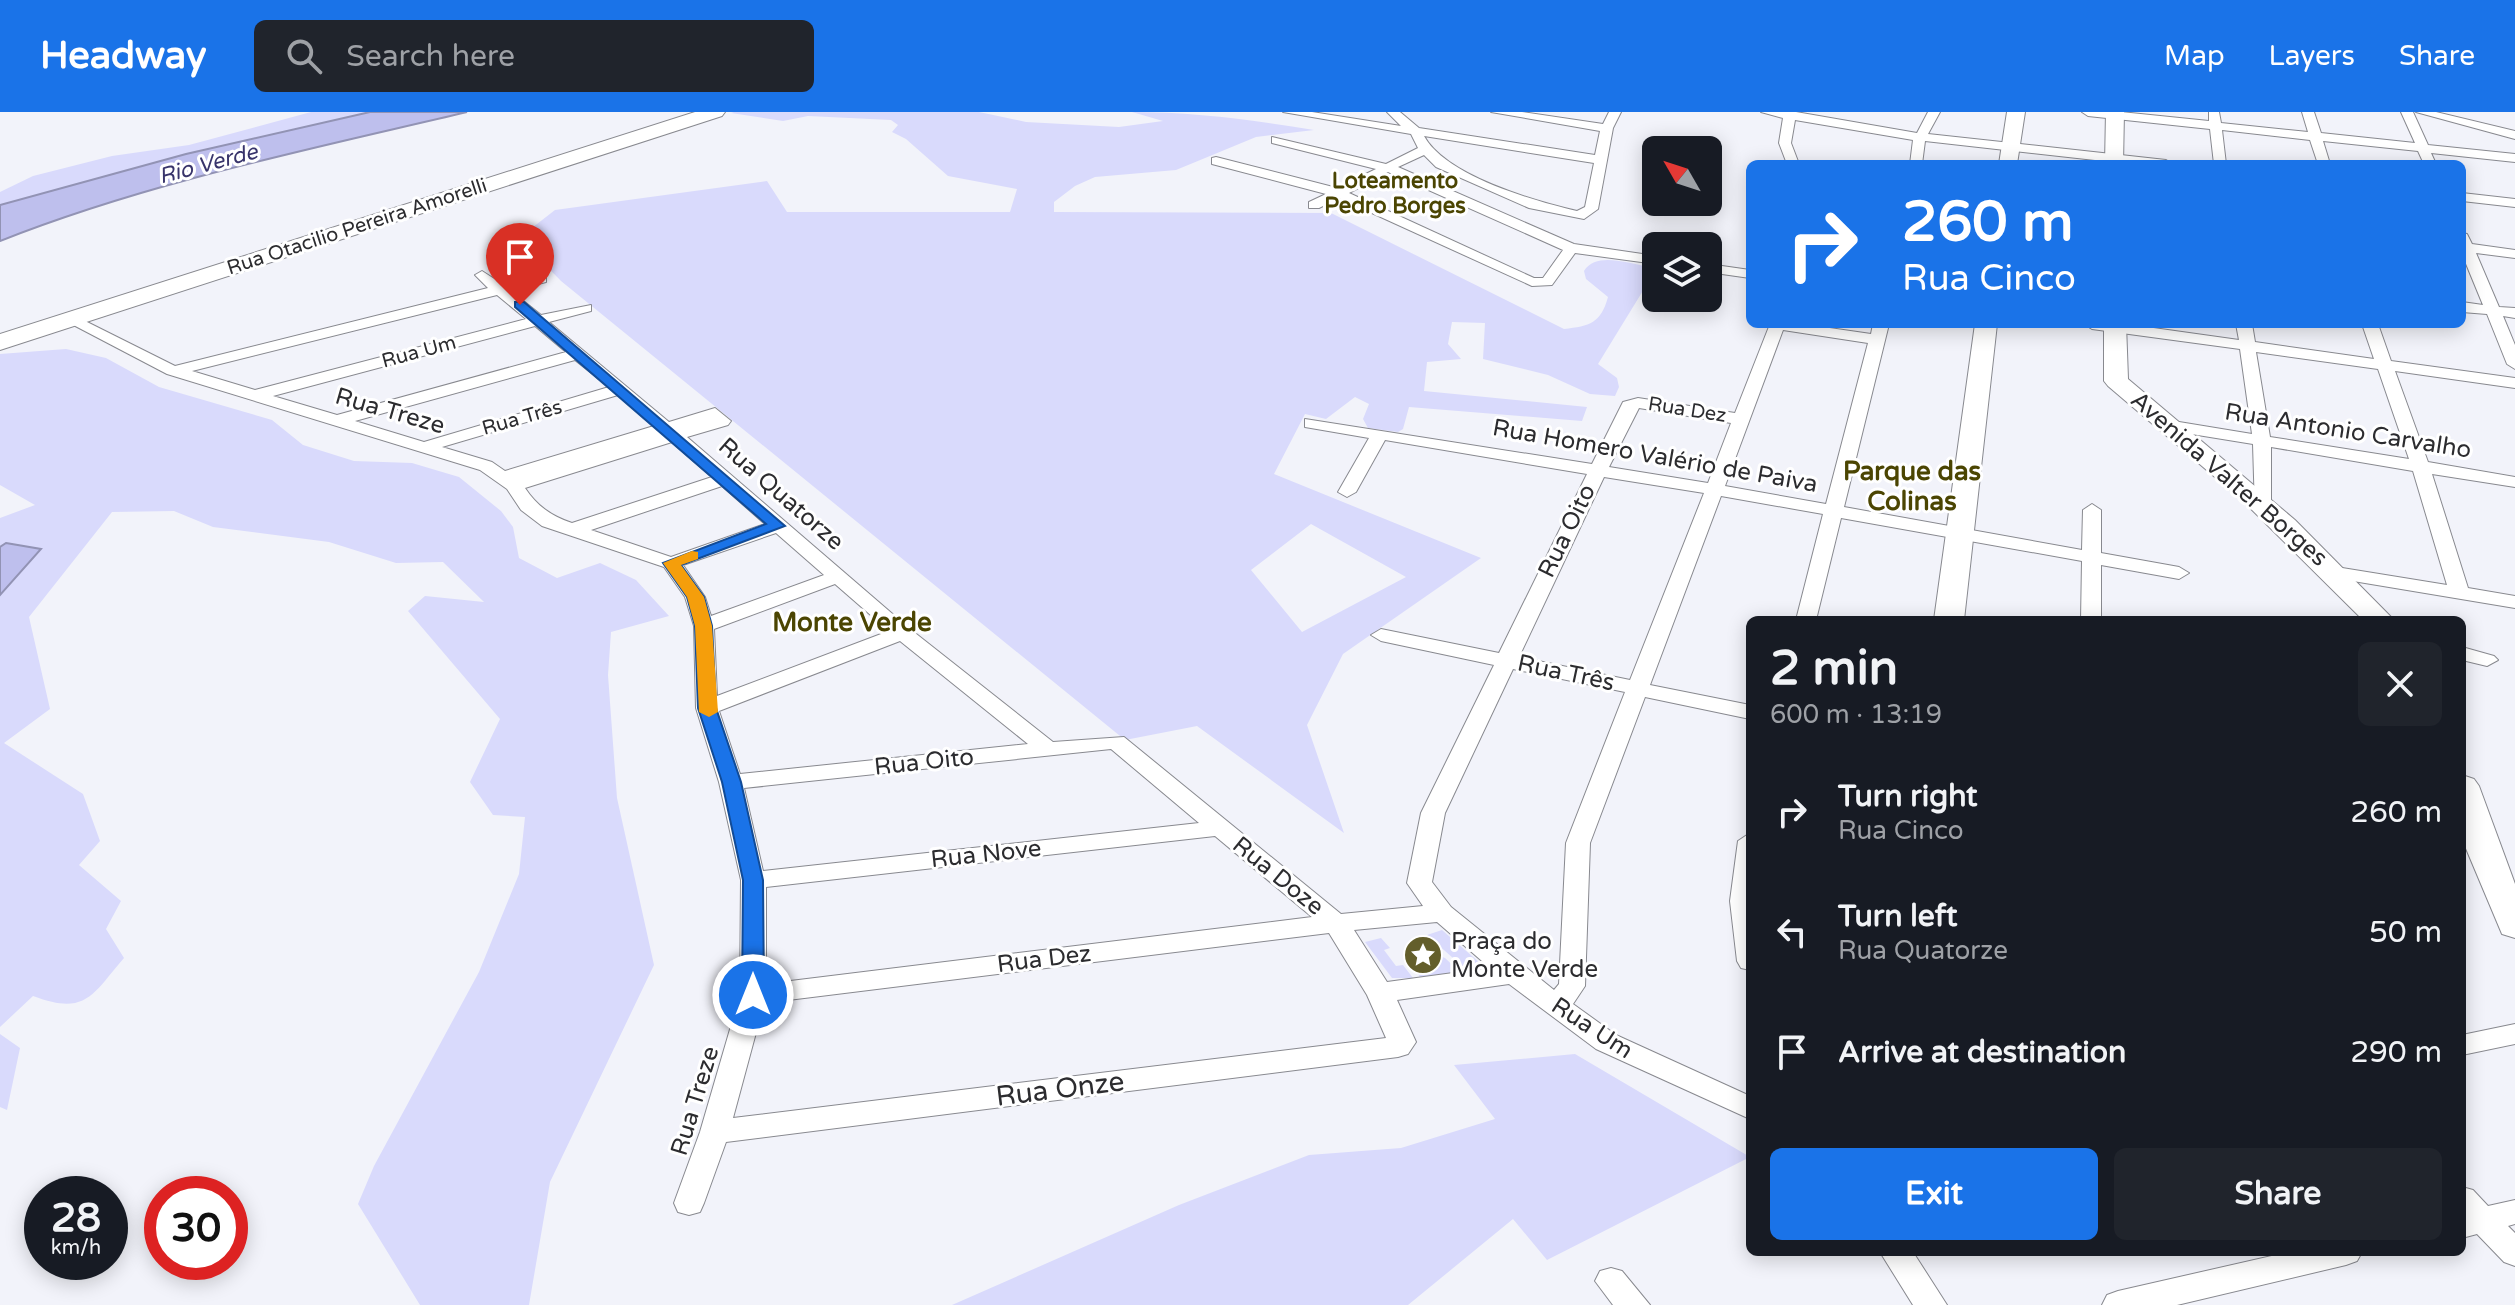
<!DOCTYPE html>
<meta charset="utf-8">
<style>
body{margin:0;font-family:"Varela Round",sans-serif;background:#20242c;color:#f1f3f6;height:100vh;display:flex;flex-direction:column;font-size:30px;white-space:nowrap}
*{box-sizing:border-box;margin:0}
p{font-size:26px;color:#9ea1a6}
.icon{flex:none;width:44px;height:44px;fill:none;stroke:currentColor;stroke-width:2;stroke-linecap:round;stroke-linejoin:round}
.map{position:relative;flex:1;overflow:hidden}
.side{position:absolute;left:1746px;top:504px;width:720px;height:640px;display:flex;flex-direction:column;background:#171b24;border-radius:12px;box-shadow:0 4px 20px #0003}
.side>*{flex:none}
.banner{position:absolute;left:1746px;top:48px;width:720px;height:168px;border-radius:12px;box-shadow:0 4px 20px #0003;background:#1a73e8;color:#fff;overflow:hidden}
.needle{width:52px;rotate:309deg}
.buttons{position:absolute;left:1642px;top:24px;display:grid;gap:16px}
.buttons a{display:grid;place-items:center;width:80px;height:80px;border-radius:12px;background:#171b24;box-shadow:0 4px 20px #0003;font-size:40px}
.speed{position:absolute;left:24px;top:1064px;display:flex;gap:16px;font-size:40px;font-weight:700;text-align:center}
.speed>*{display:grid;place-content:center;width:104px;height:104px;border-radius:50%;background:#171b24;box-shadow:0 4px 20px #0003;line-height:1}
.speed small{font-size:20px;font-weight:400}
.speed .limit{border:12px solid #d22;background:#fff;color:#111}
.pin{position:absolute;display:grid;place-items:center;width:68px;height:68px;color:#fff;margin:-82px -34px;border-radius:50% 50% 50% 0;rotate:-45deg;box-shadow:0 0 8px #0007}
.pin .icon{rotate:45deg}
.me{position:absolute;width:88px;margin:-44px;rotate:0deg;stroke-linejoin:round;filter:drop-shadow(0 0 6px #0008)}
.turn{display:flex;align-items:center;gap:28px;height:168px;padding:0 24px;font-size:36px}
.turn .icon{width:104px;height:104px;stroke-width:2.5}
.turn b{display:block;font-size:56px;line-height:68px}
.round{display:grid;place-items:center;flex:none;width:84px;height:84px;border-radius:12px;background:#20242c}
.overview{display:flex;align-items:center;justify-content:space-between;height:136px;padding:0 24px}
h1{font-size:48px;font-weight:700;line-height:60px}
.action{display:flex;gap:16px;margin-top:auto;padding:16px 24px}
.action a{flex:1;height:92px;border-radius:12px;background:#1a73e8;color:#fff;font-size:32px;font-weight:700;line-height:92px;text-align:center}
.action a+a{background:#20242c;color:#f1f3f6}
ul{padding:0;list-style:none}
li{display:flex;align-items:center;gap:24px;height:120px;padding:0 24px}
li div{flex:1}
li b{display:block;font-size:30px}
li em{font-style:normal}
header{display:flex;align-items:center;gap:48px;box-sizing:border-box;height:112px;padding:0 40px;background:#1a73e8;color:#fff}
header strong{font-size:38px}
nav{display:flex;gap:44px;margin-inline-start:auto;font-size:28px}
.search{width:560px;height:72px;background:#20242c;display:flex;align-items:center;gap:20px;box-sizing:border-box;padding:0 28px;border-radius:12px;color:#9ea1a6;font-size:30px}
.map>svg:first-child{display:block}
.green{fill:#d9dafc;fill-rule:evenodd}
.water{fill:#bebfed;stroke:#9293b4;stroke-width:2}
.lines{fill:none;stroke-linecap:round;stroke-linejoin:round}
.street-casing{stroke:#88898f;stroke-width:2}
.secondary-casing{stroke:#88898f;stroke-width:2}
.primary-casing{stroke:#88898f;stroke-width:2}
.street{fill:#fff;fill-rule:evenodd}
.secondary{fill:#fff;fill-rule:evenodd}
.primary{fill:#fff;fill-rule:evenodd}
.route{fill:#1a73e8;stroke:#114b97;stroke-width:2}
.slow{fill:#f59e0b}
.labels{text-anchor:middle;dominant-baseline:central;stroke-width:6;stroke-linejoin:round;paint-order:stroke}
.far-street-label{font-size:20px;fill:#2c2c2f;stroke:#fff}
.far-water-label{font-size:22px;font-style:italic;fill:#38346b;stroke:#fff}
.far-neighbourhood-label{font-size:22px;font-weight:bold;fill:#4b4502;stroke:#fff}
.street-label{font-size:24px;fill:#2c2c2f;stroke:#fff}
.poi-label{font-size:24px;fill:#2c2c2f;stroke:#fff;text-anchor:start}
.neighbourhood-label{font-size:26px;font-weight:bold;fill:#4b4502;stroke:#fff}
.near-street-label{font-size:28px;fill:#2c2c2f;stroke:#fff}
</style>
<header>
<strong>Headway</strong>
<div class="search"><svg class="icon" aria-label="search" viewBox="0 0 24 24"><circle cx="10" cy="10" r="6"/><path d="M15 15l6 6"/></svg>Search here</div>
<nav><a>Map</a><a>Layers</a><a>Share</a></nav>
</header>
<div class="map">
<svg width="2515" height="1193" viewBox="0 0 2515 1193">
<rect width="100%" height="100%" fill="#f2f3fa"/>
<path class="green" d="M311,0H370L186,42L0,93V80L33,64L112,44L189,33Z
M734,0H979L1026,10L1119,15L1163,9L1132,0C1193,0 1254,8 1314,18L1256,25L1176,58L1095,65L1075,74L1054,90V100L1331,101L1564,217C1590,214 1601,211 1608,185L1586,167L1584,159C1596,140 1626,151 1645,154L1652,164L1598,252L1617,266L1619,275L1615,284L1590,282L1548,263L1483,247L1485,211L1452,210L1448,232L1461,247L1427,250L1424,279L1587,295L1582,309L1409,295L1403,317L1398,320L1368,316L1363,307L1369,292L1355,285L1326,307L1305,302L1274,362L1481,446L1343,542L1307,613L1344,721L1197,614L1125,628L561,169L519,126L555,98L767,69L787,100H1010L1017,77L948,64L906,27L892,20L898,13L891,8L808,4L783,9L731,1ZM1311,412L1406,465L1302,520L1251,458Z
M66,237L106,246L159,275L272,308L303,333L354,349L412,351L459,365L501,399L513,415L519,446L557,466L600,451L636,468L669,504L611,520L608,563L617,686L654,853L550,1070L529,1193H420L358,1092L374,1054L479,860L519,762L525,705L493,703L470,670L500,607L408,499L425,484L484,490L443,450L396,451L329,430L213,415L174,399L112,400L29,505L50,597L4,631L83,682L100,729L79,753L121,789L106,817L124,846C92,883 86,904 33,884L0,915V406L35,393L0,373V242Z
M1442,818L1487,857L1471,862L1427,823Z
M1381,826L1390,836L1384,838L1396,854L1403,853L1413,866H1392L1365,830Z
M1432,841L1445,846L1462,862L1420,865L1411,852Z
M0,922L20,936L7,998L0,995Z
M1575,942L1750,1045L1547,1148L1513,1107L1408,1193H952L1179,1093L1309,1043L1401,1036L1495,1007L1454,953Z"/>
<path class="water" d="M370,0H467C311,37 149,70 0,129V93L186,42Z
M6,431L41,437L0,483V435Z"/>
<g class="lines">
<g class="street-casing">
<path id="street" d="M1283,0H1312L1401,14L1387,0H1400L1419,16L1595,43L1600,19L1491,0H1522L1603,12L1609,0H1621L1613,16L1598,97L1584,107L1529,96L1436,55L1424,43L1398,55L1574,132L1656,144V152L1575,141L1552,173L1532,174L1339,86L1319,96H1309V90L1326,82L1212,52V46L1216,45L1337,76L1376,57L1272,31V25L1386,52L1418,36L1411,22ZM1424,24L1594,51L1585,95L1577,99C1534,89 1446,64 1424,24ZM1388,60L1563,138L1543,166H1534L1349,81Z
M1761,0H1796L1917,21L1928,0H1940L1928,22L2166,48L2172,52H2131L1925,29L1922,52H1910L1913,28L1795,8L1791,31L1799,52H1787L1779,31L1783,6Z
M2082,0H2121L2209,9V0H2219L2221,11L2308,20L2302,0H2314L2321,21L2415,31L2401,0H2413L2428,33L2515,42V50L2431,41L2436,52H2424L2418,39L2323,29L2330,52H2318L2310,28L2222,18L2226,52H2214L2210,17L2088,4Z
M2416,0H2436L2515,19V27Z
M2462,81L2515,87V95L2462,89Z
M2462,121L2467,122L2472,132L2515,138V146L2476,141L2499,195L2515,196V206L2503,204L2515,233V257L2507,252L2487,202L2462,200V190L2483,193L2462,142Z
M1708,152L1750,158V166L1708,160Z
M482,159L502,172L546,164V170L511,179L541,203L591,193V199L549,210L669,310L715,296L731,309L728,313L687,325L910,517L1053,630L1124,625L1341,802L1423,794L1407,771L1421,701L1494,553L1381,529L1371,523L1381,517L1499,541L1587,362L1385,328L1356,380L1347,385L1338,380L1369,326L1305,315V307L1592,352L1623,290L1638,286L1735,301L1770,212H1802L1871,222L1873,212H1889L1844,395L2082,438L2083,398L2092,392L2101,398V441L2179,455L2189,461L2179,467L2101,453V508H2081L2082,449L1841,406L1816,508H1796L1823,402L1721,384L1650,573L1750,593V607L1645,585L1590,731L1585,874L1573,892L1616,923L1750,984V1007L1596,937L1509,872L1397,888L1416,930L1408,942L1398,945L726,1030L704,1091L700,1100L689,1103L678,1100L674,1091L700,1020L740,883L741,768L719,670L696,596L694,514L685,485L664,455L542,414L521,398L507,377L480,358L167,262L62,207L75,204L175,254L488,176L475,163ZM497,183L526,207L255,278L192,259ZM535,214L566,240L337,303L273,284ZM1783,218L1868,231L1826,392L1725,374ZM575,248L609,275L424,330L355,309ZM618,283L654,314L505,359L492,350L442,335ZM1639,296L1731,311L1708,371L1609,355ZM672,330L712,365L572,411C551,404 537,394 525,376ZM1604,365L1704,381L1630,568L1519,545ZM722,374L765,412L671,445L591,418ZM776,421L824,463L711,504L705,485L683,453ZM835,472L889,519L717,584L714,517ZM900,529L1028,632L740,662L719,599ZM1513,557L1625,580L1566,731L1559,872L1554,878L1451,795L1432,770L1445,701ZM1111,637L1199,711L763,759L744,676ZM1215,724L1312,805L766,872V775ZM1437,810L1490,856L1387,870L1354,818ZM1329,821L1367,883L1386,926L733,1006L764,891Z
M2084,212H2125L2239,228L2236,212H2252L2255,230L2374,247L2362,212H2378L2391,249L2515,266V276L2395,259L2428,350L2515,365V375L2432,362L2468,476L2515,484V496L2329,465L2326,461L2329,457L2336,455L2447,473L2413,359L2271,335V394L2269,398H2255L2253,332L2173,319L2164,314L2173,309L2252,322L2240,237L2092,217ZM2256,240L2378,257L2409,347L2270,325Z
M2462,535L2494,544L2498,548L2487,554L2462,548Z
M1750,721V858L1741,856L1737,849L1730,789L1738,729Z
M2515,912V932L2462,943V923Z
M2462,1075L2473,1078L2488,1094L2515,1088V1112L2508,1114L2515,1121V1154L2504,1150L2477,1122L2462,1126Z
M1880,1140H1913L1947,1193H1913Z
M2289,1140H2362L2357,1149L2346,1153L2177,1193H2102L2107,1183L2118,1179Z
M1611,1156L1622,1159L1650,1193H1613L1595,1169L1600,1159Z"/>
</g>
<g class="secondary-casing">
<path id="secondary" d="M2007,0H2025L2017,52H1999Z
M2106,0H2124L2123,52H2105Z
M1975,212H1997L1964,508H1934Z
M2104,212H2126L2128,267L2295,408L2394,508H2363L2243,389L2108,274L2104,269Z
M2462,663L2474,667L2479,674L2515,772V826L2502,822L2462,727Z"/>
</g>
<g class="primary-casing">
<path id="primary" d="M695,0H725L722,4L0,238V222Z"/>
</g>
<use href="#street" class="street"/>
<use href="#secondary" class="secondary"/>
<use href="#primary" class="primary"/>
</g>
<path class="route" d="M515,190H524L785,414L681,453L704,485L712,514L716,596L741,670L763,768L764,883L761,889H745L742,883L743,768L722,670L698,596L695,514L687,485L663,451L766,412L515,195Z"/>
<path class="slow" d="M692,439L698,440V447L681,453L704,485L712,514L718,600L709,605L699,600L695,514L687,485L663,451Z"/>
<defs>
<g id="sight-disc" transform="scale(2)"><circle r="9.5" fill="#635e2b" stroke="#fff"/><path d="M0-6L1.8-2.2L6-1.7L2.9 1.2L3.7 5.4L0 3.3L-3.7 5.4L-2.9 1.2L-6-1.7L-1.8-2.2Z" fill="#fff"/></g>
</defs>
<g fill-rule="evenodd">
<use href="#sight-disc" x="1423" y="843"/>
</g>
<g class="labels">
<g class="far-street-label">
<text transform="translate(357 115) rotate(-18)">Rua Otacilio Pereira Amorelli</text>
<text transform="translate(419 240) rotate(-15)">Rua Um</text>
<text transform="translate(1687 298) rotate(9)">Rua Dez</text>
<text transform="translate(522 306) rotate(-16)">Rua Três</text>
</g>
<g class="far-water-label">
<text transform="translate(208 52) rotate(-15)">Rio Verde</text>
</g>
<g class="far-neighbourhood-label">
<text x="1395" y="69">Loteamento<tspan x="1395" dy="25">Pedro Borges</tspan></text>
</g>
<g class="street-label">
<text transform="translate(390 299) rotate(16)">Rua Treze</text>
<text transform="translate(2348 319) rotate(9)">Rua Antonio Carvalho</text>
<text transform="translate(1655 344) rotate(10)">Rua Homero Valério de Paiva</text>
<text transform="translate(2229 367) rotate(41)">Avenida Valter Borges</text>
<text transform="translate(781 382) rotate(41)">Rua Quatorze</text>
<text transform="translate(1567 419) rotate(-64)">Rua Oito</text>
<text transform="translate(1566 561) rotate(12)">Rua Três</text>
<text transform="translate(924 650) rotate(-6)">Rua Oito</text>
<text transform="translate(986 742) rotate(-6)">Rua Nove</text>
<text transform="translate(1278 764) rotate(39)">Rua Doze</text>
<text transform="translate(1044 847) rotate(-7)">Rua Dez</text>
<text transform="translate(1592 916) rotate(33)">Rua Um</text>
<text transform="translate(695 989) rotate(-73)">Rua Treze</text>
</g>
<g class="poi-label">
<text x="1451" y="829">Praça do<tspan x="1451" dy="28">Monte Verde</tspan></text>
</g>
<g class="neighbourhood-label">
<text x="1912" y="359">Parque das<tspan x="1912" dy="30">Colinas</tspan></text>
<text x="852" y="510">Monte Verde</text>
</g>
<g class="near-street-label">
<text transform="translate(1060 977) rotate(-7)">Rua Onze</text>
</g>
</g>
</svg>
<div class="buttons">
<a><svg class="needle" viewBox="-14 -14 28 28"><path d="M0-13l5 13h-10z" fill="#e53935"/><path d="M0 13l5-13h-10z" fill="#9ea1a6"/></svg></a>
<a><svg class="icon" aria-label="layers" viewBox="0 0 24 24"><path d="M12 4l9 5-9 5-9-5zM3 14l9 5 9-5"/></svg></a>
</div>
<div class="speed"><div>28<small>km/h</small></div><div class="limit">30</div></div>
<div class="pin" style="left:520px;top:193px;background:#d93025"><svg class="icon" aria-label="arrive" viewBox="0 0 24 24"><path d="M6 21V4h12l-3 4 3 4H6"/></svg></div>
<svg class="me" style="left:753px;top:883px" viewBox="-20 -20 40 40"><circle r="17" fill="#1a73e8" stroke="#fff" stroke-width="3"/><path d="M0-11L8 9 0 5-8 9z" fill="#fff"/></svg>
<div class="banner">
<div class="turn"><svg class="icon" aria-label="right" viewBox="0 0 24 24"><path d="M7 20v-9h11M14 6l5 5-5 5"/></svg><div><b>260 m</b>Rua Cinco</div></div>
</div>
<section class="side">
<div class="overview"><div><h1>2 min</h1><p>600 m · 13:19</p></div><a class="round"><svg class="icon" aria-label="close" viewBox="0 0 24 24"><path d="M6 6l12 12M18 6L6 18"/></svg></a></div>
<ul>
<li><svg class="icon" aria-label="right" viewBox="0 0 24 24"><path d="M7 20v-9h11M14 6l5 5-5 5"/></svg><div><b>Turn right</b><p>Rua Cinco</p></div><em>260 m</em></li>
<li><svg class="icon" aria-label="left" viewBox="0 0 24 24"><path d="M17 20v-9H6M10 6l-5 5 5 5"/></svg><div><b>Turn left</b><p>Rua Quatorze</p></div><em>50 m</em></li>
<li><svg class="icon" aria-label="arrive" viewBox="0 0 24 24"><path d="M6 21V4h12l-3 4 3 4H6"/></svg><div><b>Arrive at destination</b></div><em>290 m</em></li>
</ul>
<div class="action"><a>Exit</a><a>Share</a></div>
</section>
</div>
